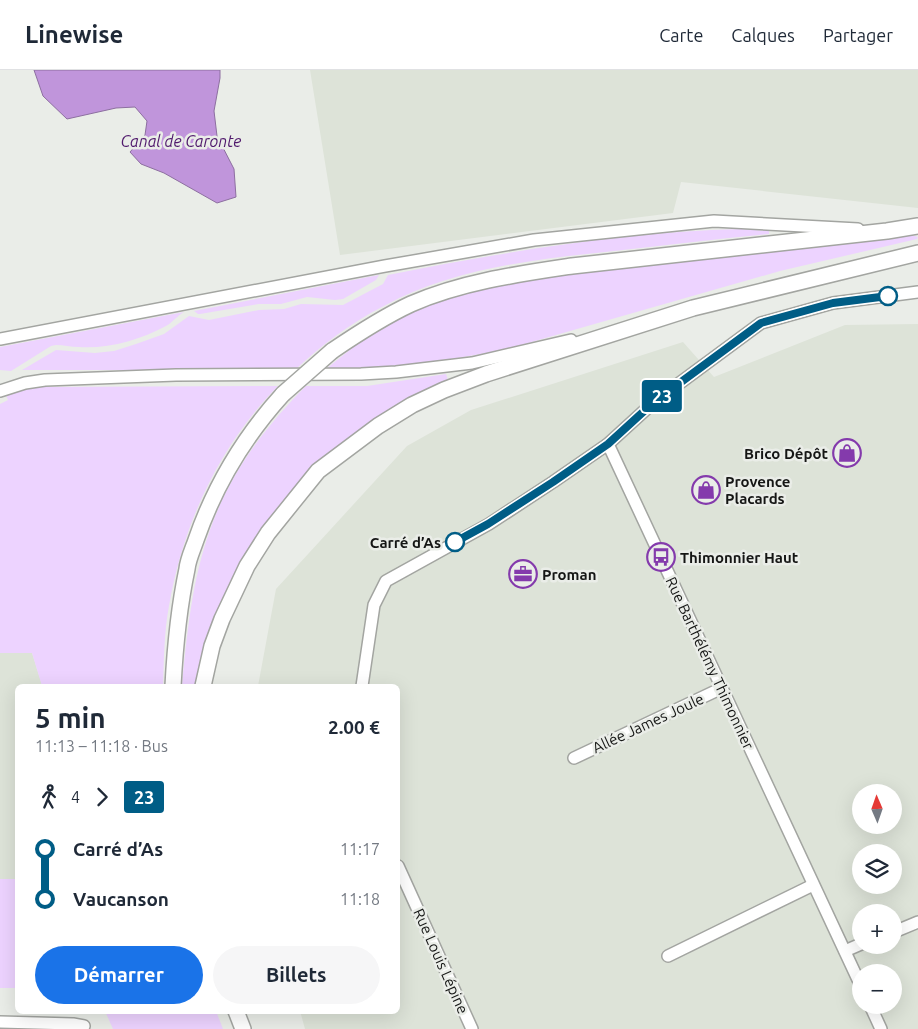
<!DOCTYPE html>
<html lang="fr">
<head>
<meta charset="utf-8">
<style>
	:root { --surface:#fff; --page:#f6f6f7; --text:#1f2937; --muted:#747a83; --line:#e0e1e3; --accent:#1a73e8 }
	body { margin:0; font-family:Ubuntu,sans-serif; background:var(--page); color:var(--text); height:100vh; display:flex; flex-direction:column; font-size:19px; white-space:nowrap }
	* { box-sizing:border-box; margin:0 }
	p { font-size:16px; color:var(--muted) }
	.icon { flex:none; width:28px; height:28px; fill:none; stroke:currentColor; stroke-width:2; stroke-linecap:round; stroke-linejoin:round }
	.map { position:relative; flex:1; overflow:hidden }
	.panel { position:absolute; left:15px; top:614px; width:385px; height:330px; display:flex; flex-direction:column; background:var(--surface); border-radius:8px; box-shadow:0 5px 20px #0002 }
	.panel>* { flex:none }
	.badge { padding:0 10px; border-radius:4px; font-size:18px; line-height:32px }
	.needle { width:32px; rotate:358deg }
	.buttons { position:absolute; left:852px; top:714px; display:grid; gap:10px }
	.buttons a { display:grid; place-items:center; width:50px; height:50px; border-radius:50%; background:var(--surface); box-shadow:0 5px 20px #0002; font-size:25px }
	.map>.badge { position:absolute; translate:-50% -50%; box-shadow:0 0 0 2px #fff }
	.legs { display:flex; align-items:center; gap:8px; height:55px; padding:0 20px; font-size:16px }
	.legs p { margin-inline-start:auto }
	.head { display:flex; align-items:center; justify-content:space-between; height:85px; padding:0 20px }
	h1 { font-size:28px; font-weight:700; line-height:38px }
	.cta { display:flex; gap:10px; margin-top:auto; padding:10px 20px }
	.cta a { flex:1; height:58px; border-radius:30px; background:var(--accent); color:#fff; font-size:20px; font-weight:700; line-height:58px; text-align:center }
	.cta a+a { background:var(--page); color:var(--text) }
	ul { padding:0 20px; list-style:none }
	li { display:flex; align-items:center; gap:18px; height:50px; font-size:19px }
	li i { display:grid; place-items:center; width:8px; height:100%; margin:0 6px; background:currentColor }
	li i::after { content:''; width:12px; height:12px; margin:-6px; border:4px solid; border-radius:50%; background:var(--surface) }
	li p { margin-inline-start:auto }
	li:first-child i { background:linear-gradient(#0000 50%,currentColor 0) }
	li:last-child i { background:linear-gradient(currentColor 50%,#0000 0) }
	header { display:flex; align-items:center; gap:30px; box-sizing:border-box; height:70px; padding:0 25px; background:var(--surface); border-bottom:1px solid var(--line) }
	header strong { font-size:24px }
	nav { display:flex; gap:28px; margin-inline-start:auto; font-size:18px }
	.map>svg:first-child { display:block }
</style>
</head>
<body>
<header>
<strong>Linewise</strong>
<nav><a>Carte</a><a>Calques</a><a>Partager</a></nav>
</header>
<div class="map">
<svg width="918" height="959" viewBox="0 0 918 959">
	<rect width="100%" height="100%" fill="#eaede8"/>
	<g fill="#dde3d8" fill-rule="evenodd">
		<polygon points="310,0 918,0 918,138 681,112 673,143 340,185"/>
		<path d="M918 254V959H305L300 941H398V616H258L276 519 407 376 471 340 683 272 714 307 845 255ZM861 722H894V755H861ZM861 782H894V815H861ZM861 842H894V875H861ZM861 902H894V935H861Z"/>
		<polygon points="0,583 32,583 42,615 42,616 18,616 17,809 0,809"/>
	</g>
	<g fill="#edd3ff">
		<path d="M741 159 769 161V164C717 169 666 175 614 181 537 189 454 198 384 236 350 253 322 275 295 300H22L56 280 95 283 114 281 136 274 164 264 189 246 209 250 259 240 284 239 301 234 343 235 383 214 388 205C504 182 622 162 741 159Z"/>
		<path d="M911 165 918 167 917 169 780 201 507 279C447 291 387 299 326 299L372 262 420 239 465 223 520 211 582 202Z"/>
		<polygon points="379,205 376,210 343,229 335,230 307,227 281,234 259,234 200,244 198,244 194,241"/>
		<path d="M184 242C177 246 173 252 166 256 140 270 108 279 79 277 71 277 63 275 56 275L51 276 11 301 0 300V277Z"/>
		<path d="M446 304 448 310 405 331 341 374 300 413 268 451 239 497 197 616H182C187 564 192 510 210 460 229 404 265 357 306 316H367Z"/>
		<path d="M278 316C219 376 183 454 169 536 164 562 164 590 163 616H42L32 583H0V334L8 330 6 325 22 320 42 317Z"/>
		<rect x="0" y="809" width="17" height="109"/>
		<polygon points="105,941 216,941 223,959 113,959"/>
	</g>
	<polygon fill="#c095db" stroke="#8d6fa0" points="34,0 220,0 220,8 214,41 217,66 234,99 236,127 217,133 164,103 141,94 130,82 145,65 147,51 135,37 116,38 67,49 43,26"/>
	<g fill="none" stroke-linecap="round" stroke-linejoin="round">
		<defs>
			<g id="minor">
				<polyline points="0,269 385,196 534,170 714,151 858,159"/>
				<polyline points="0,321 25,313 45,310 176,305 361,304 396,302 472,293 571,270"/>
				<polyline points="608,374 861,916"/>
				<polyline points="362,616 374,535 386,511 489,454 553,412 608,374 654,332 761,253 833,233 918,222"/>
				<polyline points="574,688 722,618"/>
				<polyline points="398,796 472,959"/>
				<polyline points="894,862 918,852"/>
				<polyline points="845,881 861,874"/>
				<polyline points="668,886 813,815"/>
				<polyline points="870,935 881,959"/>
				<polyline points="0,952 73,954 84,956"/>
			</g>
			<g id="major">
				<path d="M332 281C357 264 383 247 411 234 461 212 518 204 572 196L887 161 918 156"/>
				<path d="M173 616C175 577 179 537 187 499 188 489 193 479 196 470 215 415 244 367 283 324"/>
				<polyline points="203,616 212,576 222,549 247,496 268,463 318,401 378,356 412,335 444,320 486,304 693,238 918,183"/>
				<polyline points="236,941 243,959"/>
			</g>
		</defs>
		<use href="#minor" stroke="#a3a5a1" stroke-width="14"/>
		<use href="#major" stroke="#a3a5a1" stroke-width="18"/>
		<use href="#minor" stroke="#fff" stroke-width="11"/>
		<use href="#major" stroke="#fff" stroke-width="15"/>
		<defs>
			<polyline id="major-bridge" points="283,324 332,281"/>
		</defs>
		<use href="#major-bridge" stroke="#a3a5a1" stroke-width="18" stroke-linecap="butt"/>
		<use href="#major-bridge" stroke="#fff" stroke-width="15"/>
	</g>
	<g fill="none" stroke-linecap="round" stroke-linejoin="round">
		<defs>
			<polyline id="line-1" points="455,472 488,454 553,412 608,374 654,332 761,253 833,233 888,226"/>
		</defs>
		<use href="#line-1" stroke="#fff" stroke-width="11"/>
		<use href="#line-1" stroke="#005d86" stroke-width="8"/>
	</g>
	<defs>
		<symbol id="shop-ring" viewBox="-11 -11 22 22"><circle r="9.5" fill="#eaede8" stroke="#843aac" stroke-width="1.5"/><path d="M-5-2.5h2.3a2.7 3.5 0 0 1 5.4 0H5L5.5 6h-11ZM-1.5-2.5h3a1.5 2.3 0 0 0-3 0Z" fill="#843aac"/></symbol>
		<symbol id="bus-ring" viewBox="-11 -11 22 22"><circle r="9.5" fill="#eaede8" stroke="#843aac" stroke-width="1.5"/><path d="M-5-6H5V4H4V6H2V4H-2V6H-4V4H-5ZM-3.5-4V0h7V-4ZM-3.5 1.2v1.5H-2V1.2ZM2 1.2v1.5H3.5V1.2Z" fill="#843aac"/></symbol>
		<symbol id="office-ring" viewBox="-11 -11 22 22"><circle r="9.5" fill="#eaede8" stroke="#843aac" stroke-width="1.5"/><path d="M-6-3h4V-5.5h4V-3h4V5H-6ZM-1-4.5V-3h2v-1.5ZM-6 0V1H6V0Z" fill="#843aac"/></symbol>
	</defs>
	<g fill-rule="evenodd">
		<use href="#shop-ring" x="831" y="367" width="32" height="32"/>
		<use href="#shop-ring" x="690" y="404" width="32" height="32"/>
		<use href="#bus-ring" x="645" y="471" width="32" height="32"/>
		<use href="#office-ring" x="507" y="488" width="32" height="32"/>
	</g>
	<g fill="#fff" stroke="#005d86" stroke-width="2.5">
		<circle cx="888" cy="226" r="9"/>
		<circle cx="455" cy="472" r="9"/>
	</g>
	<g text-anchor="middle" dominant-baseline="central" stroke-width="5" stroke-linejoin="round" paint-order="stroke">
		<g font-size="15" font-weight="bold" fill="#151615" stroke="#eaede8" text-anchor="start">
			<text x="828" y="383" text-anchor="end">Brico Dépôt</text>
			<text x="725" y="411">Provence<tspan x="725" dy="17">Placards</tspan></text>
			<text x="680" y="487">Thimonnier Haut</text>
			<text x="542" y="504">Proman</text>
		</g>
		<g font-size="15" font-weight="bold" fill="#151615" stroke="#eaede8" text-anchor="end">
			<text x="441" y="472">Carré d’As</text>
		</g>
		<g font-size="15" fill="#151615" stroke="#eaede8">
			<text transform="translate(710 593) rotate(65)">Rue Barthélémy Thimonnier</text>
			<text transform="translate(648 653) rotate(-25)">Allée James Joule</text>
			<text transform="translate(441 891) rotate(66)">Rue Louis Lépine</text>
		</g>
		<g font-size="16" font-style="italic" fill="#50196c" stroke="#eaede8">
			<text x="181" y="71">Canal de Caronte</text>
		</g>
	</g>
</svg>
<div class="buttons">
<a><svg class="needle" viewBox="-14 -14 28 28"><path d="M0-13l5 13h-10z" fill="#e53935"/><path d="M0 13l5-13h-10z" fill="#747a83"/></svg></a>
<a><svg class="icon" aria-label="layers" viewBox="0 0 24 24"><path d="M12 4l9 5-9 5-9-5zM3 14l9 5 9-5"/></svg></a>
<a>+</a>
<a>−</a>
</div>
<b class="badge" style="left:662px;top:326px;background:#005d86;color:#fff">23</b>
<section class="panel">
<div class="head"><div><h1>5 min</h1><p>11:13 – 11:18 · Bus</p></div><b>2.00 €</b></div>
<div class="legs"><svg class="icon" aria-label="walk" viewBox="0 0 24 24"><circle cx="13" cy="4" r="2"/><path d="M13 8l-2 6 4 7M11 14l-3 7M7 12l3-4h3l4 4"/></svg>4<svg class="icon" aria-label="forward" viewBox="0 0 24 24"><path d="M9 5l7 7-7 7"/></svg><b class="badge" style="background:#005d86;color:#fff">23</b></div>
<ul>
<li><i style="color:#005d86"></i><b>Carré d’As</b><p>11:17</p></li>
<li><i style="color:#005d86"></i><b>Vaucanson</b><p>11:18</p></li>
</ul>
<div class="cta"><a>Démarrer</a><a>Billets</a></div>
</section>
</div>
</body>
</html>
